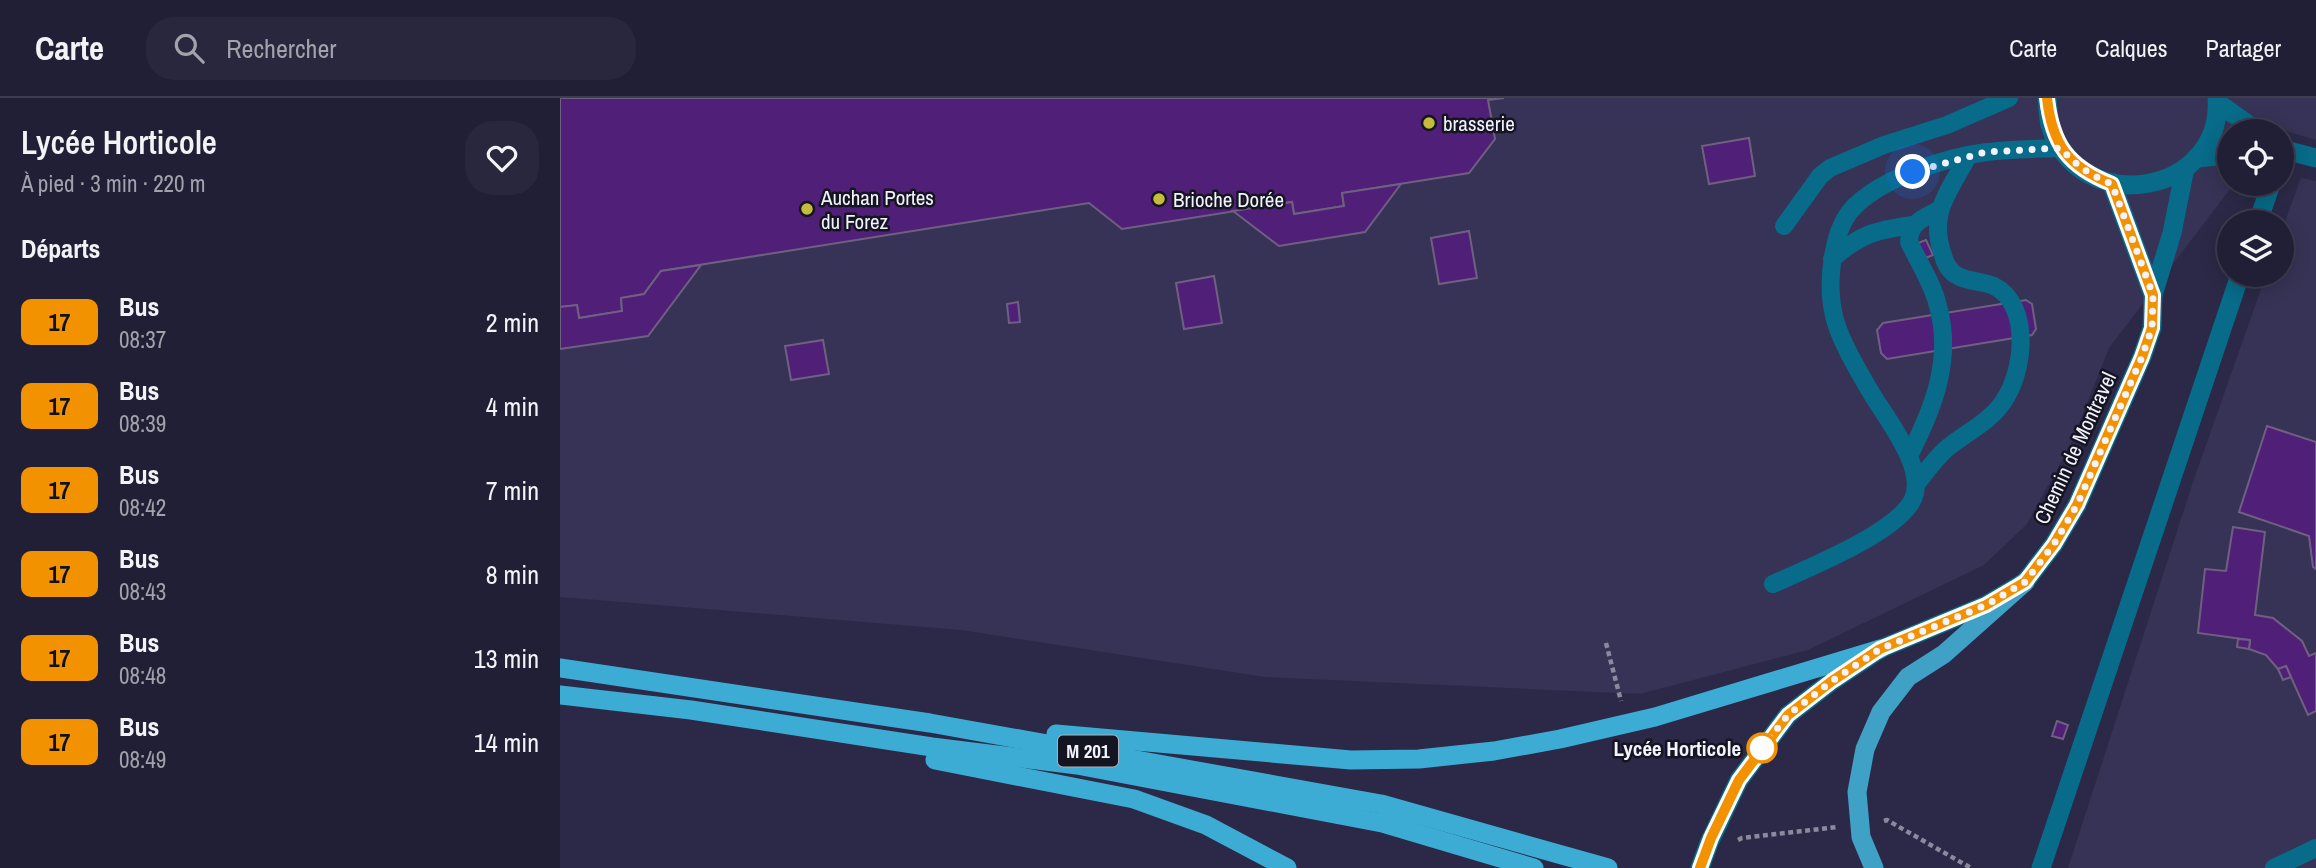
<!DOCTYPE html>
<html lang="fr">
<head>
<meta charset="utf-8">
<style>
	:root { --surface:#201f35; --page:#28273d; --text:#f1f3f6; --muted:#a2a2ad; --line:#3d3d50 }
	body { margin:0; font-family:"Archivo Narrow",sans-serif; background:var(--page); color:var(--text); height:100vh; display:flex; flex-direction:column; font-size:26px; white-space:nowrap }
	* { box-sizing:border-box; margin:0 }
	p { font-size:23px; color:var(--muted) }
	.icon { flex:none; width:38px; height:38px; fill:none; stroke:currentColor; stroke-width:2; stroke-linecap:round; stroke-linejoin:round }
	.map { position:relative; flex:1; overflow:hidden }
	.drawer { display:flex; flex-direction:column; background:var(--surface); width:560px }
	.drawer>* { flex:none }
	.badge { padding:0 14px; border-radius:10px; font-size:24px; line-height:46px }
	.fabs { position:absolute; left:1657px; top:21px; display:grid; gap:14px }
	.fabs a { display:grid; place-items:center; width:77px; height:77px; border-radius:50%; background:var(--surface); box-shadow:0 4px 18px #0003,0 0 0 2px var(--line); font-size:35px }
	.you { position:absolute; width:35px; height:35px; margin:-18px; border:5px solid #fff; border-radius:50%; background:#1a73e8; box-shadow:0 0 0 10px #1a73e833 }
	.map>.badge { position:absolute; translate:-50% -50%; box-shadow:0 0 0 4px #fff }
	h2 { padding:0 21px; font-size:26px; line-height:63px }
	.round { display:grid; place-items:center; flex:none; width:74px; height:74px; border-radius:28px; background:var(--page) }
	.head { display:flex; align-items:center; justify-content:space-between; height:119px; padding:0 21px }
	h1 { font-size:33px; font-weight:600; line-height:52px }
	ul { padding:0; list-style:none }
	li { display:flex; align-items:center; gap:21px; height:84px; padding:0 21px }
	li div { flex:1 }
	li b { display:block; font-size:26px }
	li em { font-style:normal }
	li .badge { min-width:77px; font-weight:700; text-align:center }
	header { display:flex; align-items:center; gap:42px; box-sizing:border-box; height:98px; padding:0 35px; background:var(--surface); border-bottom:2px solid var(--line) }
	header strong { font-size:33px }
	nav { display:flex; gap:38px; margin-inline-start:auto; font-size:24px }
	.search { width:490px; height:63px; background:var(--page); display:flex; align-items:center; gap:18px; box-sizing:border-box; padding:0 24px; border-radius:28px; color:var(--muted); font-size:26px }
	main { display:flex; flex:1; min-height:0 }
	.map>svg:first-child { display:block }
</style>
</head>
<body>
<header>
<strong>Carte</strong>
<div class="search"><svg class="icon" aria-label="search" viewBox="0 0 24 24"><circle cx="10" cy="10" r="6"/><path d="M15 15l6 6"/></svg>Rechercher</div>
<nav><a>Carte</a><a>Calques</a><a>Partager</a></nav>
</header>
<main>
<section class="drawer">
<div class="head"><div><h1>Lycée Horticole</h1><p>À pied · 3 min · 220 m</p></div><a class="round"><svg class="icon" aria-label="heart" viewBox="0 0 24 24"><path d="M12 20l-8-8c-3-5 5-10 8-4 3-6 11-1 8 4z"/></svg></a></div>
<h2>Départs</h2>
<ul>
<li><span class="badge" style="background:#f39200;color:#111">17</span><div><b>Bus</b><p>08:37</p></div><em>2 min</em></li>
<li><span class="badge" style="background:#f39200;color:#111">17</span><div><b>Bus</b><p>08:39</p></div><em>4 min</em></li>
<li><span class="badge" style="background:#f39200;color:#111">17</span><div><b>Bus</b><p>08:42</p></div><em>7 min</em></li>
<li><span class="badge" style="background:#f39200;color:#111">17</span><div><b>Bus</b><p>08:43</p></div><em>8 min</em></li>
<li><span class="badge" style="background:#f39200;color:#111">17</span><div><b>Bus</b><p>08:48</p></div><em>13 min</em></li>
<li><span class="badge" style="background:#f39200;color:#111">17</span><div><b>Bus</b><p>08:49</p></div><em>14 min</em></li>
</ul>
</section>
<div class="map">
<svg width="1756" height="770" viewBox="0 0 1756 770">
	<rect width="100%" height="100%" fill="#2b2947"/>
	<g fill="#363356">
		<polygon points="0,0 1756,0 1756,42 1717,30 1714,33 1670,33 1670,86 1674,86 1549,250 1511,346 1467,426 1424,467 1248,552 1080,596 705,579 401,532 0,499"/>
		<polygon points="1741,80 1756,83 1756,770 1508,770 1633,384 1706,177 1722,177 1722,132"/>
	</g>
	<g fill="#501f78" stroke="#6f6080" stroke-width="2">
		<polygon points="0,0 944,0 928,2 935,41 909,75 782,95 784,108 734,116 732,104 562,131 529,105 101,173 84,196 61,200 62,213 19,220 17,207 0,209"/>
		<polygon points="1189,40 1195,78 1149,86 1142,48"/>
		<polygon points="841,86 805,134 719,148 673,113 732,104 734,116 784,108 782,95"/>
		<polygon points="909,133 917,180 879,186 871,140"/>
		<polygon points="1366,142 1373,157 1366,160 1358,145"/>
		<polygon points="141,167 88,238 0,251 0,209 17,207 19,220 62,213 61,200 84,196 101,173"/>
		<polygon points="654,178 662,225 624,231 616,185"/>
		<polygon points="1466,202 1472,206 1476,231 1472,237 1327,261 1321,255 1317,232 1323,225"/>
		<polygon points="458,204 460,224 449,225 447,206"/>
		<polygon points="263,242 269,276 231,282 225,248"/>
		<polygon points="1707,328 1756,344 1756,471 1753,469 1749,438 1679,414"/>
		<polygon points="1673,429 1705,434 1695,517 1713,520 1742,543 1749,558 1756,555 1756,613 1748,617 1726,568 1718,571 1706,557 1689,551 1690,542 1638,535 1645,471 1666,473"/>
		<polygon points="1678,541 1690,542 1689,551 1677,549"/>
		<polygon points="1726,568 1731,579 1723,582 1718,571"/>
		<polygon points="1497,623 1508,627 1503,641 1492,638"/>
	</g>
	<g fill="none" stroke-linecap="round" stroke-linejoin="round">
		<g stroke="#8a899e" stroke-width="4.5" stroke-dasharray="5 3.5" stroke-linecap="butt">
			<polyline points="1046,545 1061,603"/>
			<polyline points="1324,723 1327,722 1411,770"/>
			<polyline points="1178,742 1182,740 1277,729"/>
		</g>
		<g stroke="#076b89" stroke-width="18">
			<polyline points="1224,128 1260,78 1270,70 1324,47 1387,27 1449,0"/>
			<path d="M1272 161C1300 136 1316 132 1353 127"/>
			<path d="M1349 358C1373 311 1393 262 1378 208 1373 186 1359 165 1349 144 1349 125 1363 120 1379 112"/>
			<path d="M1357 385C1366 374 1375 361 1385 352 1403 336 1429 325 1443 304 1464 275 1472 207 1434 188 1423 183 1409 184 1398 178 1390 174 1385 165 1383 157 1368 115 1389 94 1408 58"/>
			<path d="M1213 486C1248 470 1334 436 1352 403 1369 372 1325 319 1310 293 1298 272 1282 246 1275 222 1268 196 1270 169 1276 144 1279 131 1286 116 1296 107 1325 79 1387 59 1427 54 1451 51 1476 51 1501 50"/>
			<polyline points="1714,770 1756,750"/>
		</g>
		<g stroke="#076b89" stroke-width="19">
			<polyline points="1658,5 1697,33"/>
			<polyline points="1722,51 1756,60"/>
			<polyline points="1636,60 1670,57"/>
			<polyline points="1698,124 1711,86"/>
			<polyline points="1481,770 1680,177"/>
		</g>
		<g stroke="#076b89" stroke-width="19">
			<path d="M1487 0C1488 8 1488 18 1490 27 1519 122 1664 97 1657 0"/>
			<polyline points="1552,86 1593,197"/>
			<polyline points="1140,770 1149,745 1179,682 1228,617 1272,583 1320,551 1426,507 1465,484 1494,446 1517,407 1582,259 1592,230 1593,197 1612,135 1625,70"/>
		</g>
		<polyline stroke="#3ea1c5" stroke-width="19" points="1314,770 1301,739 1297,694 1305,651 1321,614 1348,579 1384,556 1465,484"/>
		<g stroke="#3cacd4" stroke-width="19">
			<polyline points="0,570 370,625 821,706 1048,770"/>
			<polyline points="0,597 131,612 372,649 517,667 822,725 974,770"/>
			<polyline points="496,636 791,662 859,661 934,653 1000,641 1095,619 1320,551"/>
			<polyline points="375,662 574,701 646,727 727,770"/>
		</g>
	</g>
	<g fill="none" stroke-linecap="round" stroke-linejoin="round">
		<defs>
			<path id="line" d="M1140 770 1151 740 1179 682 1228 617 1272 583 1320 551 1426 507 1465 484 1494 446 1517 407 1582 259 1592 230 1593 197 1552 86C1508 69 1492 46 1487 0"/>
		</defs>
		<use href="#line" stroke="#fff" stroke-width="16"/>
		<use href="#line" stroke="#f39200" stroke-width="10"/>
		<path stroke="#f2f3fe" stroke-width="7" stroke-dasharray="0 12.6" d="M1202 650 1228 617 1272 583 1320 551 1426 507 1465 484 1494 446 1517 407 1582 259 1592 230 1593 197 1552 86C1530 77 1516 68 1501 50L1426 54 1353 74"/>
	</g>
	<g fill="#c4bc3d" stroke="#151421" stroke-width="2.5">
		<circle cx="869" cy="25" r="7"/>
		<circle cx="599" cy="101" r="7"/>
		<circle cx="247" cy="111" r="7"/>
	</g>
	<circle fill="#fff" stroke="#f39200" stroke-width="3.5" cx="1202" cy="650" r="14"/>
	<g text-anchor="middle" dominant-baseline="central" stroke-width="5" stroke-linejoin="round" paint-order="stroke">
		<rect fill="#151421" stroke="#b0b0bc" stroke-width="2" x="498" y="637.5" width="60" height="31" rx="5"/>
		<g font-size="19" font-weight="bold" fill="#f2f3fe">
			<text x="528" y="653">M 201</text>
		</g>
		<g font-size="21" fill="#f2f3fe" stroke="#151421" text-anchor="start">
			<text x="883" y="25">brasserie</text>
			<text x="261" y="99">Auchan Portes<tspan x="261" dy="24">du Forez</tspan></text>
			<text x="613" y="101">Brioche Dorée</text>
		</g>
		<g font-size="21" fill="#f2f3fe" stroke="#151421">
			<text transform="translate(1515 350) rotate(-65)">Chemin de Montravel</text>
		</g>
		<g font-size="21" font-weight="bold" fill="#f2f3fe" stroke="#151421" text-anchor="end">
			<text x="1181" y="650">Lycée Horticole</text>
		</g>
	</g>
</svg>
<div class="fabs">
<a><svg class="icon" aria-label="locate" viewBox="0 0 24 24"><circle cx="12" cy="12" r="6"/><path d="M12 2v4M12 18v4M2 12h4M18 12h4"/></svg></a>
<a><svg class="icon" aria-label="layers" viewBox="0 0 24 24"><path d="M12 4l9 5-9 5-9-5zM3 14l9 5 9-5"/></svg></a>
</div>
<div class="you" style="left:1353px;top:74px"></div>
</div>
</main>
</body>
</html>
